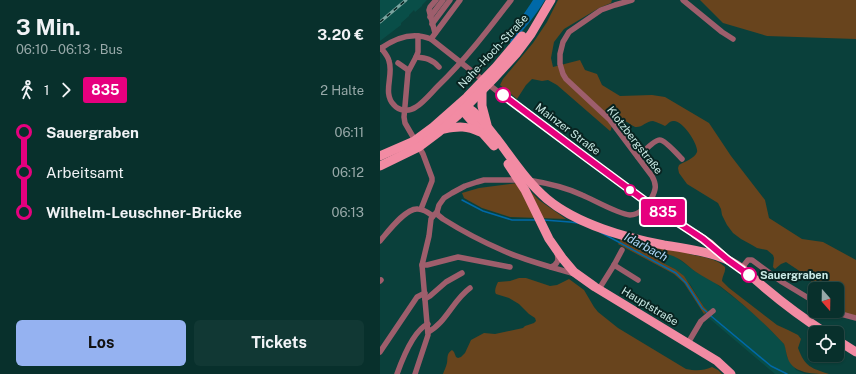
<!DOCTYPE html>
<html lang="de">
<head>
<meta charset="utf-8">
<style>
	:root { --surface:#08302c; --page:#113834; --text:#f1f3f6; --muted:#98a9a9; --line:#294b48; --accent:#95b2f1 }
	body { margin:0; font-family:"Public Sans",sans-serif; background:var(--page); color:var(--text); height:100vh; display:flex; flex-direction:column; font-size:15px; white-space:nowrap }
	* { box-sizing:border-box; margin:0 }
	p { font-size:13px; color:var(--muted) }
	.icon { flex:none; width:22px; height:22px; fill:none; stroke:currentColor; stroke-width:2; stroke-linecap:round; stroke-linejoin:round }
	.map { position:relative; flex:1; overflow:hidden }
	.details { display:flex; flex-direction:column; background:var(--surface); width:380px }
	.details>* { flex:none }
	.badge { padding:0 8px; border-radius:3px; font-size:14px; line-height:26px }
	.needle { width:26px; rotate:160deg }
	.fabs { position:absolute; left:428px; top:282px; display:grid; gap:8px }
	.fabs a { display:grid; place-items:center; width:36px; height:36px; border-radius:6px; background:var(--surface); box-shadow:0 1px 3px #0004,0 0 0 1px var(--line); font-size:20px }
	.map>.badge { position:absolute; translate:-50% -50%; box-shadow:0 0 0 2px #fff }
	.legs { display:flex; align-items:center; gap:6px; height:44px; padding:0 16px; font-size:13px }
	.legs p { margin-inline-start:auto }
	.summary { display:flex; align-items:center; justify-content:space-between; height:68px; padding:0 16px }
	h1 { font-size:22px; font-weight:700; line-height:30px }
	.primary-button { display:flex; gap:8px; margin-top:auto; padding:8px 16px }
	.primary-button a { flex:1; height:46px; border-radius:6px; background:var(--accent); color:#111; font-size:16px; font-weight:700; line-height:46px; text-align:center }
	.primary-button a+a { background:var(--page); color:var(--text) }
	ul { padding:0 16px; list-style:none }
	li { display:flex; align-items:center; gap:14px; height:40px; font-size:15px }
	li i { display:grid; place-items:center; width:6px; height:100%; margin:0 5px; background:currentColor }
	li i::after { content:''; width:10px; height:10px; margin:-5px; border:3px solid; border-radius:50%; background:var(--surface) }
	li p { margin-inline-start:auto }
	li:first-child i { background:linear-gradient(#0000 50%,currentColor 0) }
	li:last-child i { background:linear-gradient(currentColor 50%,#0000 0) }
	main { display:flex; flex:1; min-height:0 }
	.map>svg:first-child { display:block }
</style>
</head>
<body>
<main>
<section class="details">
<div class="summary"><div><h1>3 Min.</h1><p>06:10 – 06:13 · Bus</p></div><b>3.20 €</b></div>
<div class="legs"><svg class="icon" aria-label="walk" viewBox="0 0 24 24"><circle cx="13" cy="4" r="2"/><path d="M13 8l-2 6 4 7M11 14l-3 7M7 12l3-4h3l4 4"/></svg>1<svg class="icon" aria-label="forward" viewBox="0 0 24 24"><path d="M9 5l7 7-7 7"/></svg><b class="badge" style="background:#e6007e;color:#fff">835</b><p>2 Halte</p></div>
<ul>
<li><i style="color:#e6007e"></i><b>Sauergraben</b><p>06:11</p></li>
<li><i style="color:#e6007e"></i><span>Arbeitsamt</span><p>06:12</p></li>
<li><i style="color:#e6007e"></i><b>Wilhelm-Leuschner-Brücke</b><p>06:13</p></li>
</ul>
<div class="primary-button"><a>Los</a><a>Tickets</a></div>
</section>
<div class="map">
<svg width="476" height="374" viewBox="0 0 476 374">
	<rect width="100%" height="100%" fill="#0a403b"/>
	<g fill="#094e48">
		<polygon points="0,0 47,0 42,5 42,6 35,12 34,10 29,15 29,16 21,23 21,25 0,41"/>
		<polygon points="286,253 296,257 316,272 334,282 361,303 380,319 404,344 406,349 407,357 416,370 425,374 395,374 324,314 328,311 324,307 310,284 295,269 281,262 280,260 281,254"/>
	</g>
	<g fill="#68441d">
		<path d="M178 0H232L231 3 219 8 184 29 174 42 171 58 173 67 200 60 205 70 217 74 222 85 240 96 272 95 285 97 329 123 351 156 385 200 389 218 422 239 443 242 476 260V320L457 310V289H435V291L433 284 427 276 406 262 401 264 395 269 393 267 394 258 393 255 387 250 377 248 372 245 361 239 353 233 347 225 342 215 341 209 338 203 307 184 299 173 298 168 299 165C304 162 315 158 317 152 319 145 302 119 293 121 290 121 288 124 285 126 281 124 277 122 273 121 266 121 262 128 255 127 253 126 250 124 247 122 239 119 232 121 231 130L230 131 177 85 168 80 162 81 152 79 146 85 137 99 120 85 123 79 153 43 167 22Z"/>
		<polygon points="320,0 476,0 476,39 387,36 343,23"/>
		<polygon points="137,183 147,188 159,200 186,219 130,217 102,208 84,198 82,193 99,188"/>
		<path d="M242 238 308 252 309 254C321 257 336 258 345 267 346 272 342 276 342 281L349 288 397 325 408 330 418 335 421 339 418 348C425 367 431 368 449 374 434 374 414 374 408 359 406 354 406 349 404 344 383 322 364 304 340 286 332 281 323 277 316 272 305 264 296 253 281 254L280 260 281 262 295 269 304 276 324 307 328 311 324 314 304 283 294 274 238 244Z"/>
		<path d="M139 278H146L170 286 177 285 189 279 204 290 214 307 218 312 238 328 306 369C316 371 323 371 332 367L338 370 342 374H63C64 371 66 367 67 363 68 358 66 354 72 350L74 352 76 357 78 358 81 357 85 353 91 340 104 333 115 334 143 328 145 326 154 323 156 321 155 318 149 314 139 304 129 298 116 294C114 291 116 286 118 282L130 281Z"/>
	</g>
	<path fill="#0069a8" d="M153 0H165C155 16 144 30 131 43L126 40 123 41 122 39C135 28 144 14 153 0Z"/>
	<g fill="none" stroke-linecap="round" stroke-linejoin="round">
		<g stroke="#0069a8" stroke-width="1.5">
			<polyline points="82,200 103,211 132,220 156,220"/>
			<polyline points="164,220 190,222 198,223"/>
			<polyline points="220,232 296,273 306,283 322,308 328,313"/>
			<polyline points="331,316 391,366 407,374"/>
		</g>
		<g stroke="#9e5e6c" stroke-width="5.5">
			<polyline points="303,0 342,32 353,39"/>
			<polyline points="50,17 63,0"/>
			<polyline points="52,24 70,0"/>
			<polyline points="55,33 49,10 50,7 56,0"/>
			<polyline points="38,36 38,52 36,57 28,72 24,117 25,123 43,154 52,178 52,181 41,209"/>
			<polyline points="51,39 80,0"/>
			<path d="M1 48C4 52 8 56 9 61 14 75 2 93 14 105 19 111 29 112 36 107 44 102 51 93 58 86 85 60 108 30 131 0"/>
			<path d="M0 49C15 38 32 31 51 39L117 91 207 158 268 203 315 234"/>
			<path d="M36 57C46 58 52 59 59 67"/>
			<polyline points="18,63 28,70"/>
			<path d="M258 157C262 153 275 139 280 140 285 140 298 155 302 159"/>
			<path d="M148 180C167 183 185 187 202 195 214 200 238 214 250 215 260 215 266 206 271 199 276 190 277 185 272 176L230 120 186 79 183 74 180 64V54L183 42 189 32 221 10 235 5 252 0"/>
			<path d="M57 212 58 215 63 219C82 231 103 242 124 251 147 261 171 267 195 274"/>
			<path d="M0 241C7 233 26 207 38 209 43 209 49 213 53 216"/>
			<polyline points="42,265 47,265 78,257 130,267"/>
			<polyline points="234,265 258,280"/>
			<path d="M171 267C178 264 179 260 177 253"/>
			<polyline points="361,269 368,260 372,260 402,282 435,302"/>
			<polyline points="0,281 1,280"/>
			<polyline points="219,289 234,265 242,250"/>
			<polyline points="45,299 50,296 66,282 82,273"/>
			<polyline points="453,311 461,314 476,318"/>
			<path d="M48 332C66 323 73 300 90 288"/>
			<polyline points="308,343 321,321 333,311"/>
			<polyline points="0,352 35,300 37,297 45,293"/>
			<path d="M17 374C22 360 34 330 48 324"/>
			<polyline points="35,374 48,335 42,265 49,236 51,219 53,216 57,212 59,205 64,198 72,193 85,186 97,182 104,180 140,180"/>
		</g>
		<g stroke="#f28ba3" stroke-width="9">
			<polyline points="102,91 102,106 107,125"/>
			<path d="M80 104C96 109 107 127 117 139 133 160 147 182 167 199 197 224 246 238 284 245 303 248 326 251 343 258 359 264 372 277 385 288 404 304 424 319 446 333"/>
			<polyline points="80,104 83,111 114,146"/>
			<path d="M64 129C79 126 87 126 100 132"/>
			<polyline points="0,156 34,141 53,127 87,97 116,67 142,36"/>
			<polyline points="128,164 145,190 169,239 183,259 194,272 215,287 337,361 351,374"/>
			<polyline points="0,166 39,147 59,132 77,116 115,77 136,54 151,34 171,0"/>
			<polyline points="315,234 330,244 344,257"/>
			<polyline points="457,340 476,352"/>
		</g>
		<defs>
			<polyline id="rail" points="0,22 26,0"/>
		</defs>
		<use href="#rail" stroke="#7aa49f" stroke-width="3"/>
		<use href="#rail" stroke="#082421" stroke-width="1.5" stroke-dasharray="4.5" stroke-linecap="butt"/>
	</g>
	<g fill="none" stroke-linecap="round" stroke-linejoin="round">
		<defs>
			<polyline id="line-1" points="123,95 207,158 268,203 323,239 348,260 369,275"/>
		</defs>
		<use href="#line-1" stroke="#fff" stroke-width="9"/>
		<use href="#line-1" stroke="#e6007e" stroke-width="6"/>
	</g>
	<g fill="#fff" stroke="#e6007e" stroke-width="2">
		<circle cx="123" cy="95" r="7"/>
		<circle cx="250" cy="190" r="5"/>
		<circle cx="369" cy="275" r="7"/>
	</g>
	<g text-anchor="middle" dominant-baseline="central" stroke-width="4" stroke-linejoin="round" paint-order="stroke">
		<g font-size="11" fill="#caeae5" stroke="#082421">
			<text transform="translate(113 51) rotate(-47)">Nahe-Hoch-Straße</text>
			<text transform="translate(188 129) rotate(37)">Mainzer Straße</text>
			<text transform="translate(255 140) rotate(52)">Klotzbergstraße</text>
			<text transform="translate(270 306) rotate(31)">Hauptstraße</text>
		</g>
		<g font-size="11" font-weight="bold" fill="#caeae5" stroke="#082421" text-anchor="start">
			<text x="380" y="275">Sauergraben</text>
		</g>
		<g font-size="12" font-style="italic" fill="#b3dafc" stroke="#082421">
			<text transform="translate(266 247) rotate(28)">Idarbach</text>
		</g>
	</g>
</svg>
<div class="fabs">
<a><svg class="needle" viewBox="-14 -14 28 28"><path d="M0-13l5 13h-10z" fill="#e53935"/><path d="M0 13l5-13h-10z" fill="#98a9a9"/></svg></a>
<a><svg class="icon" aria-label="locate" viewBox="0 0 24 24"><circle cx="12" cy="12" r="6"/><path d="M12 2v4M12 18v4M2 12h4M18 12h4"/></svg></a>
</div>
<b class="badge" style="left:283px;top:212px;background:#e6007e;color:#fff">835</b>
</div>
</main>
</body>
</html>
